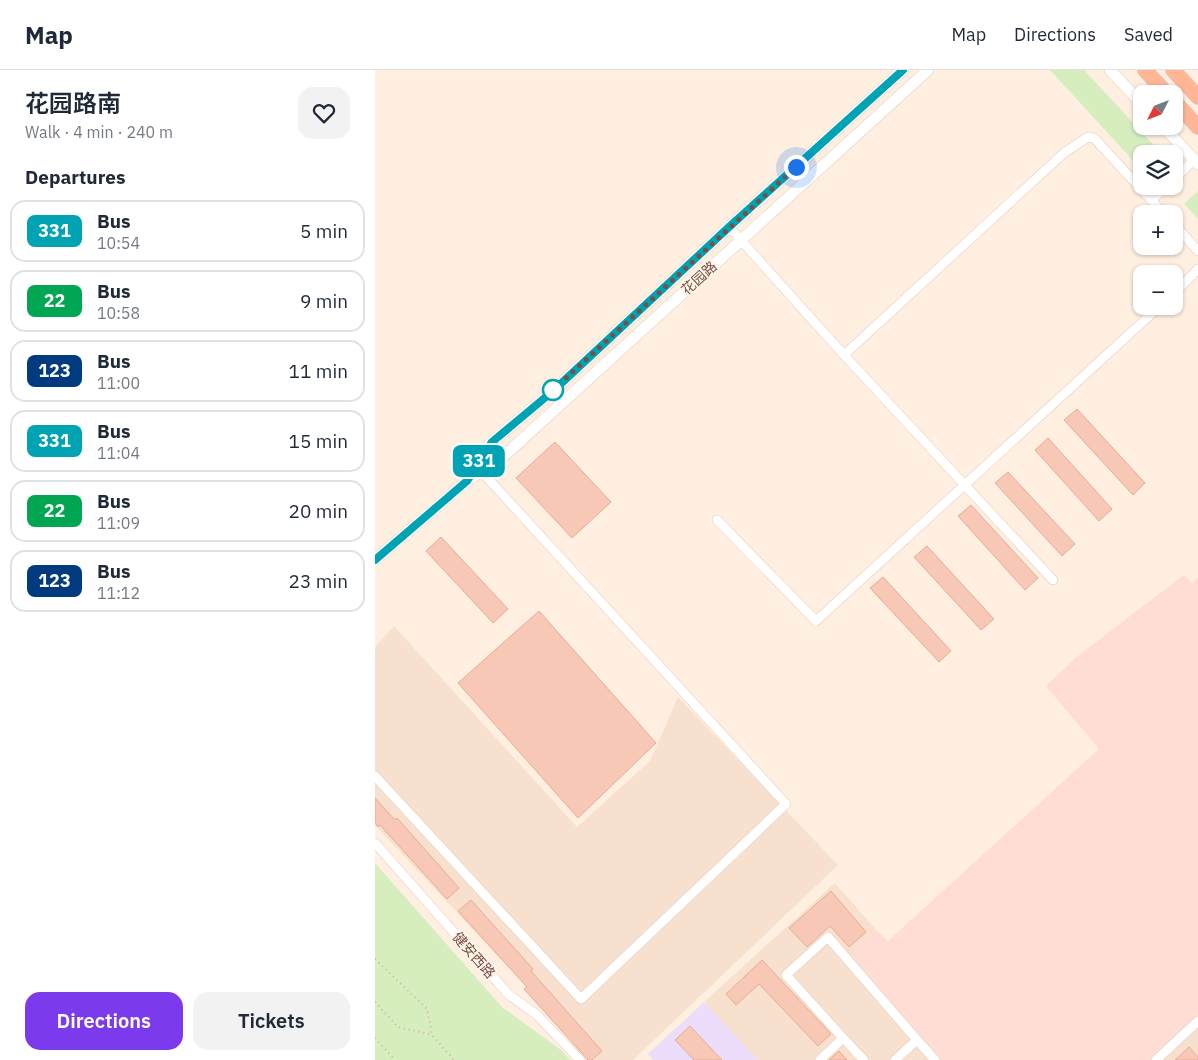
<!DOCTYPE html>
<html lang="en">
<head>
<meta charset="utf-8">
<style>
	:root { --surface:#fff; --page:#f2f2f3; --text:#1f2937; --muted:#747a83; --line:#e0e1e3; --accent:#7c3aed }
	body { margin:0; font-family:"IBM Plex Sans","Noto Sans SC",sans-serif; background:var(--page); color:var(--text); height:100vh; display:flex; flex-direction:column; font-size:19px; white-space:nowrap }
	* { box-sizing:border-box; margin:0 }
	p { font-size:16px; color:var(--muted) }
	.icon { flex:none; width:28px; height:28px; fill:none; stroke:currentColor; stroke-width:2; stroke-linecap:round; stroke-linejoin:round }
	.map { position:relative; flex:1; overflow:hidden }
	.sheet { display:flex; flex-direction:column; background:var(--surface); width:375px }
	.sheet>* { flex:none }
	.badge { padding:0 10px; border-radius:8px; font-size:18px; line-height:32px }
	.needle { width:32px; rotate:228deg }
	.fabs { position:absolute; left:758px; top:15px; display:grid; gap:10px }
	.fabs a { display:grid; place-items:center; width:50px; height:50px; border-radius:10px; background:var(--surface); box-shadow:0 1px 4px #0004; font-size:25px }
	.you { position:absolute; width:25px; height:25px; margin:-12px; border:4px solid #fff; border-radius:50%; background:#1a73e8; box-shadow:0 0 0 8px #1a73e833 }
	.map>.badge { position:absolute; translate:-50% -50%; box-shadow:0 0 0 2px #fff }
	h2 { padding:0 25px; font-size:19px; line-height:45px }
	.round { display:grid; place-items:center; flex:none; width:52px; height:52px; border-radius:15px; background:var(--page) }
	.head { display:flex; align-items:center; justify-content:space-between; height:85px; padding:0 25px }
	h1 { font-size:24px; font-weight:600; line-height:38px }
	.button { display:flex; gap:10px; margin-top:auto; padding:10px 25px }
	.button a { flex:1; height:58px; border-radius:15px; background:var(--accent); color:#fff; font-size:20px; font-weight:600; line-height:58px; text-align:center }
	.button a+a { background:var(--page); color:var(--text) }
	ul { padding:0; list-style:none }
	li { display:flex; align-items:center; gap:15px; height:62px; margin:0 10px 8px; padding:0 15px; border:2px solid var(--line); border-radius:15px }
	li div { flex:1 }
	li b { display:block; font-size:19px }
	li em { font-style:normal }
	li .badge { min-width:55px; font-weight:700; text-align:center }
	header { display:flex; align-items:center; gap:30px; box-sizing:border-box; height:70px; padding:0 25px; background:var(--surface); border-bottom:1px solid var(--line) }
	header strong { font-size:24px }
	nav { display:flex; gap:28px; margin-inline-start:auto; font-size:18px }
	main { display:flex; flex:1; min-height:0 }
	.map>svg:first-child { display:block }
</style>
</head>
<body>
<header>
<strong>Map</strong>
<nav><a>Map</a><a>Directions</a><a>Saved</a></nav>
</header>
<main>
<section class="sheet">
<div class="head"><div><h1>花园路南</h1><p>Walk · 4 min · 240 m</p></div><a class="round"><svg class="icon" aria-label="heart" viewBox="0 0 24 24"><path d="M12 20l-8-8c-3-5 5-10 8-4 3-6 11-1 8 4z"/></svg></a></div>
<h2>Departures</h2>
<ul>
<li><span class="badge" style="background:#00a3b4;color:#fff">331</span><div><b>Bus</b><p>10:54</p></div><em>5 min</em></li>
<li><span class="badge" style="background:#00a651;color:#fff">22</span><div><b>Bus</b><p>10:58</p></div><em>9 min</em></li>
<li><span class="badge" style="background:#003b80;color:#fff">123</span><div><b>Bus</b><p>11:00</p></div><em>11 min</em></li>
<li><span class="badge" style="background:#00a3b4;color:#fff">331</span><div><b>Bus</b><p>11:04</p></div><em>15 min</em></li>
<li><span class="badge" style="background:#00a651;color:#fff">22</span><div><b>Bus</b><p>11:09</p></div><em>20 min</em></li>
<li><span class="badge" style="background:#003b80;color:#fff">123</span><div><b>Bus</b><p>11:12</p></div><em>23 min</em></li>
</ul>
<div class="button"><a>Directions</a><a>Tickets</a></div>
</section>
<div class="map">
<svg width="823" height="990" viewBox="0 0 823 990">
	<rect width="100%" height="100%" fill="#feefe0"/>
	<g fill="#f7e0ce">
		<polygon points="19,556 202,757 275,691 303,627 463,795 258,990 220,990 0,755 0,577"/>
		<polygon points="460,813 501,860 473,887 568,990 383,990 329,932"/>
		<polygon points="823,942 823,990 771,990"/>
	</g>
	<polygon fill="#ffdcd4" points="809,505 817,513 823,507 823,942 771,990 568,990 473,886 501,860 513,871 724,679 671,616 704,585"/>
	<polygon fill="#ecddfa" points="329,932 383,990 278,990 273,984"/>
	<g fill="#d6edbe">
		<polygon points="675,0 709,0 787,84 766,84 766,95 764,97"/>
		<polygon points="823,121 823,149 809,134"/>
		<polygon points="0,793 127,937 186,980 195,990 0,990"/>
	</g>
	<g fill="#f6c8b5" stroke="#eaab94">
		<polygon points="702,339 770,413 758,425 689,350"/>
		<polygon points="673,368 737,439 724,451 660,380"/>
		<polygon points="180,372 236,432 197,468 141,408"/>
		<polygon points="633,402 700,474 687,486 620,413"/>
		<polygon points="596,435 663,508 650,520 583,446"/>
		<polygon points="66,467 133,539 118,553 51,481"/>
		<polygon points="552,476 619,549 606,560 539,487"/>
		<polygon points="508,507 576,581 564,592 495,518"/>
		<polygon points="164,541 281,673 203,748 83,613"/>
		<polygon points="0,728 20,750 22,748 84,818 72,829 5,755 3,757 0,753"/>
		<polygon points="456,821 491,862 474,877 455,856 432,877 414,858"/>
		<polygon points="96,830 158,899 156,901 227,981 217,990 213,990 149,919 152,917 83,841"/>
		<polygon points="387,890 456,964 443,976 384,914 361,935 351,924"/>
		<polygon points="315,956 347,990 319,990 300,970"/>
		<polygon points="814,977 823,987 823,990 800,990"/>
		<polygon points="464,981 472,990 454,990 457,987"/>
	</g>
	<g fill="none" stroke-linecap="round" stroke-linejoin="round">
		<defs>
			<g id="minor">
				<polyline points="799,109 819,90"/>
				<polyline points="777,130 791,116"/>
				<polyline points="799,154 823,181"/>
				<polyline points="354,157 469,285 678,510"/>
				<polyline points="799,224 823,199"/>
				<polyline points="469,285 690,82 713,67 719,68 789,144"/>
				<polyline points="342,450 441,551 785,236"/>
				<polyline points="0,706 206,929 411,734 106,401"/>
				<polyline points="0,773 134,925 162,945 205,990"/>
				<polyline points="468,968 411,905 453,867 542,970"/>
				<polyline points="445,990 468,968 489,990"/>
				<polyline points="520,990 542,970 560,990"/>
				<polyline points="781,990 823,951"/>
			</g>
			<g id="tertiary">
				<polyline points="735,0 766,33"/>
				<polyline points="788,56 823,94"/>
				<polyline points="94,407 117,372 178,321 354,157 528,0"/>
				<polyline points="0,490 92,411 130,385 553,0"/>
			</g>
			<g id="trunk">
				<polyline points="770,0 792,24"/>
				<polyline points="798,0 823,27"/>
				<polyline points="799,31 823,57"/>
			</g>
		</defs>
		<use href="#minor" stroke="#e5ccbe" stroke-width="10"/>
		<use href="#tertiary" stroke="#e5ccbe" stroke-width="12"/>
		<use href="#trunk" stroke="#dcd2cf" stroke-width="16"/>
		<g stroke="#dbab99" stroke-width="2" stroke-dasharray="1 4" stroke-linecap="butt">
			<polyline points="0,889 52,939 57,965 79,990"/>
			<polyline points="0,932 23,957 57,965"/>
			<polyline points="0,968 20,990"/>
		</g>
		<use href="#minor" stroke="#fff" stroke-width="9"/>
		<use href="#tertiary" stroke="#fff" stroke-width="11"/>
		<use href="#trunk" stroke="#feb694" stroke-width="15"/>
	</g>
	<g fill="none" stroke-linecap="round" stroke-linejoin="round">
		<defs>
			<polyline id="line" points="0,490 92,411 117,372 178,321 354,157 528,0"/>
		</defs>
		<use href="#line" stroke="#fff" stroke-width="11"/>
		<use href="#line" stroke="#00a3b4" stroke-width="8"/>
		<polyline stroke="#775145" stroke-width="5" stroke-dasharray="0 9" points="178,320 421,97"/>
	</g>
	<circle fill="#fff" stroke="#00a3b4" stroke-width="2.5" cx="178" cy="320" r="10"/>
	<g text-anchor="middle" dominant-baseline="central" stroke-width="4.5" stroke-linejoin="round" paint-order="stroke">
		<g font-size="14" fill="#775145" stroke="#fff4e9">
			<text transform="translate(324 208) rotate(-42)">花园路</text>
			<text transform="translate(99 885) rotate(49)">健安西路</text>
		</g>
	</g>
</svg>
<div class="fabs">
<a><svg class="needle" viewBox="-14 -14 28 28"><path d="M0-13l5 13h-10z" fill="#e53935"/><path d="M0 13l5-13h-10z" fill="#747a83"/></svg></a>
<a><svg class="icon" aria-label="layers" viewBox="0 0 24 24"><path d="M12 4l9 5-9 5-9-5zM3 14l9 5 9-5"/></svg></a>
<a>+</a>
<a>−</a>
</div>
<div class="you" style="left:421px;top:97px"></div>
<b class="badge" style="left:104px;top:391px;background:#00a3b4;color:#fff">331</b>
</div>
</main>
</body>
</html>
